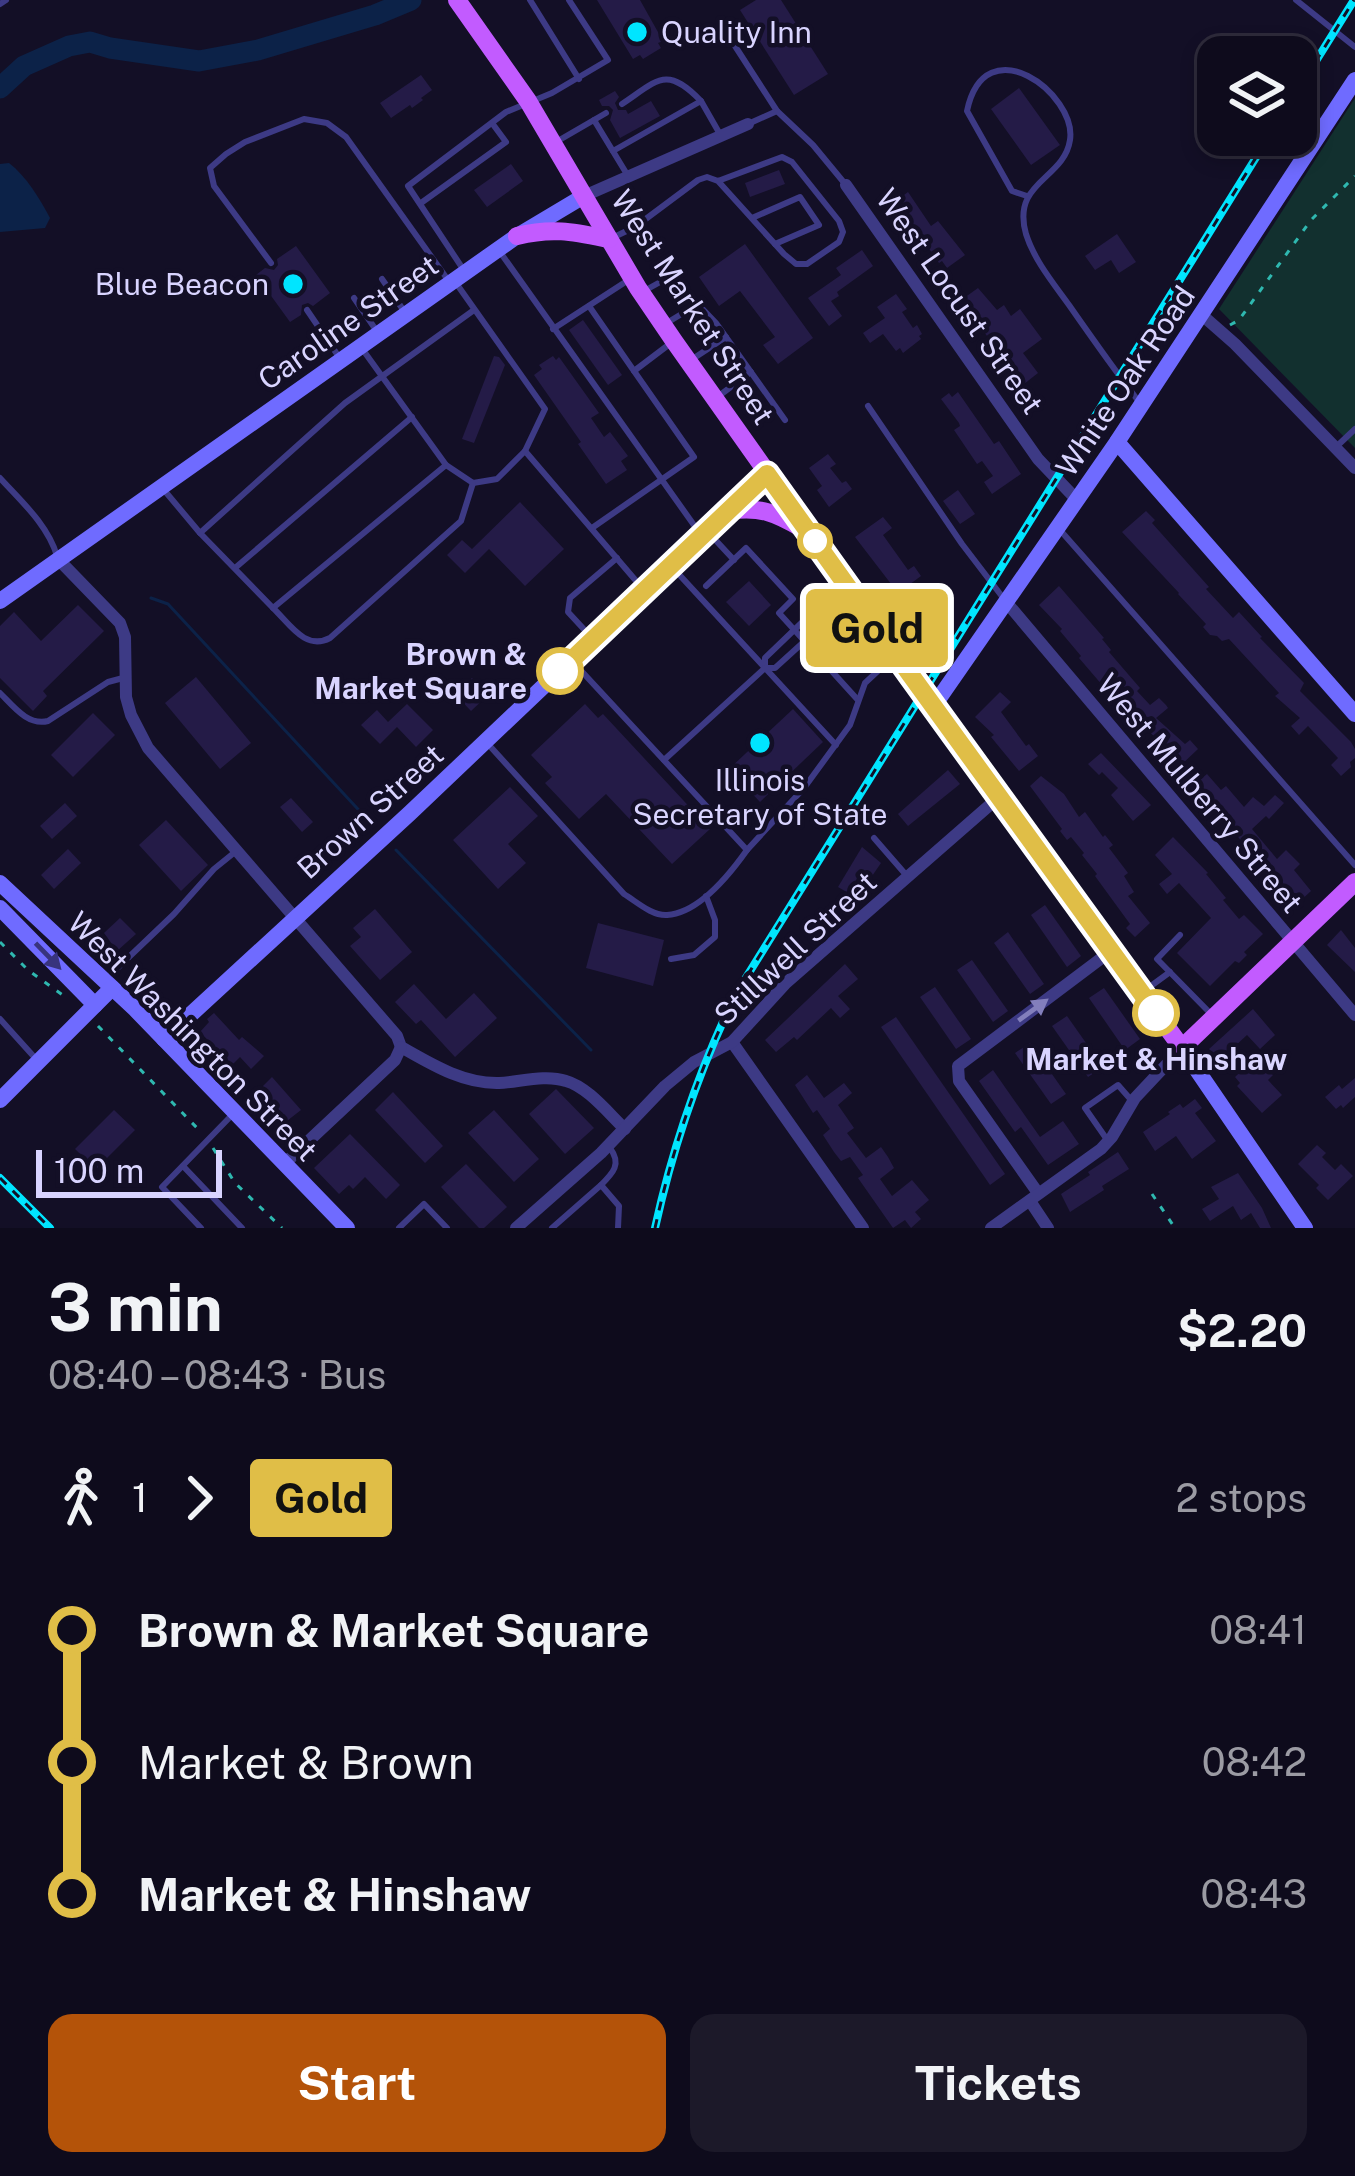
<!DOCTYPE html>
<html lang="en">
<head>
<meta charset="utf-8">
<style>
	:root { --surface:#0e0b1c; --page:#1c1929; --text:#f1f3f6; --muted:#9b9ba3; --line:#2e2b3b; --accent:#b45309 }
	body { margin:0; font-family:"Public Sans",sans-serif; background:var(--page); color:var(--text); height:100vh; display:flex; flex-direction:column; font-size:45px; white-space:nowrap }
	* { box-sizing:border-box; margin:0 }
	p { font-size:39px; color:var(--muted) }
	.icon { flex:none; width:66px; height:66px; fill:none; stroke:currentColor; stroke-width:2; stroke-linecap:round; stroke-linejoin:round }
	.map { position:relative; height:1228px; overflow:hidden }
	.sheet { display:flex; flex-direction:column; background:var(--surface); flex:1 }
	.sheet>* { flex:none }
	.badge { padding:0 24px; border-radius:9px; font-size:42px; line-height:78px }
	.fabs { position:absolute; left:1197px; top:36px; display:grid; gap:24px }
	.fabs a { display:grid; place-items:center; width:120px; height:120px; border-radius:24px; background:var(--surface); box-shadow:0 6px 18px #0003,0 0 0 3px var(--line); font-size:60px }
	.scale { position:absolute; left:36px; bottom:30px; width:186px; box-sizing:border-box; padding-left:12px; border:6px solid #d9d4ff; border-top:0; font-size:33px; line-height:42px; white-space:nowrap; color:#d9d4ff; -webkit-text-stroke:9px #130f26; paint-order:stroke }
	.map>.badge { position:absolute; translate:-50% -50%; box-shadow:0 0 0 6px #fff }
	.legs { display:flex; align-items:center; gap:18px; height:132px; padding:0 48px; font-size:39px }
	.legs p { margin-inline-start:auto }
	.summary { display:flex; align-items:center; justify-content:space-between; height:204px; padding:0 48px }
	h1 { font-size:66px; font-weight:700; line-height:90px }
	.cta { display:flex; gap:24px; margin-top:auto; padding:24px 48px }
	.cta a { flex:1; height:138px; border-radius:24px; background:var(--accent); color:#fff; font-size:48px; font-weight:700; line-height:138px; text-align:center }
	.cta a+a { background:var(--page); color:var(--text) }
	ul { padding:0 48px; list-style:none }
	li { display:flex; align-items:center; gap:42px; height:132px; font-size:45px }
	li i { display:grid; place-items:center; width:18px; height:100%; margin:0 15px; background:currentColor }
	li i::after { content:''; width:30px; height:30px; margin:-15px; border:9px solid; border-radius:50%; background:var(--surface) }
	li p { margin-inline-start:auto }
	li:first-child i { background:linear-gradient(#0000 50%,currentColor 0) }
	li:last-child i { background:linear-gradient(currentColor 50%,#0000 0) }
	.map>svg:first-child { display:block }
</style>
</head>
<body>
<div class="map">
<svg width="1355" height="1228" viewBox="0 0 1355 1228">
	<rect width="100%" height="100%" fill="#130f26"/>
	<polygon fill="#12302f" points="1355,98 1355,448 1219,309"/>
	<path fill="#0c2248" d="M9 163C26 176 40 199 50 218L45 228 0 232V164Z"/>
	<g fill="none" stroke-linecap="round" stroke-linejoin="round">
		<g stroke="#0c2248" stroke-width="3">
			<polyline points="151,598 168,604 368,820"/>
			<polyline points="396,850 591,1050"/>
		</g>
		<polyline stroke="#0c2248" stroke-width="21" points="0,88 24,66 69,46 90,42 110,48 199,61 258,50 375,15 411,0"/>
	</g>
	<g fill="#241b47">
		<polygon points="597,0 640,0 663,41 658,43 661,48 643,59 640,55 633,59"/>
		<polygon points="756,0 781,0 828,74 794,95 740,10"/>
		<polygon points="421,75 432,90 421,98 423,100 412,108 410,105 391,118 380,103"/>
		<polygon points="1019,88 1060,145 1031,165 991,109"/>
		<polygon points="615,91 619,97 615,103 618,110 626,110 628,114 651,101 660,116 620,138 610,120 613,110 609,106 602,106 599,100"/>
		<polygon points="511,164 523,181 487,207 474,190"/>
		<polygon points="779,170 785,184 750,197 745,183"/>
		<polygon points="908,192 931,226 938,221 965,255 947,268 942,261 939,263 896,201"/>
		<polygon points="1117,234 1136,262 1119,273 1111,260 1095,270 1085,256"/>
		<polygon points="745,244 813,338 778,364 763,345 775,337 740,291 719,306 699,277"/>
		<polygon points="296,246 330,293 313,306 308,303 302,305 301,315 290,322 256,275 265,268 274,270 278,265 277,259"/>
		<polygon points="862,250 873,266 837,292 839,296 831,301 842,316 829,326 808,298 841,275 836,268"/>
		<polygon points="978,288 997,310 1004,305 1011,316 1020,309 1042,339 1023,353 1038,373 1024,384 1011,365 1014,363 992,333 987,336 965,305 968,304 964,298"/>
		<polygon points="896,294 907,309 902,312 913,328 917,325 922,334 919,336 921,339 903,353 900,348 896,351 883,334 870,343 863,333 885,318 877,307"/>
		<polygon points="583,320 622,375 608,385 569,330"/>
		<polygon points="494,356 499,357 505,365 474,443 462,439"/>
		<polygon points="553,356 556,360 559,357 599,413 591,418 604,437 610,432 628,456 621,461 627,470 606,484 578,444 581,442 534,375 542,369 539,365"/>
		<polygon points="958,392 994,444 999,441 1021,474 992,494 984,482 993,476 982,461 977,464 954,430 960,426 959,423 941,399 949,393 952,397"/>
		<polygon points="828,454 836,464 830,468 842,483 846,481 852,489 829,507 817,490 822,486 809,468"/>
		<polygon points="958,490 975,514 960,524 943,501"/>
		<polygon points="520,502 564,549 525,586 489,549 465,573 447,555 462,540 472,549"/>
		<polygon points="1146,511 1155,520 1152,523 1209,587 1206,589 1233,618 1239,612 1262,637 1260,638 1304,683 1300,691 1351,742 1355,749 1355,758 1350,762 1351,767 1341,776 1331,765 1338,758 1308,726 1299,735 1291,726 1300,718 1275,696 1279,693 1229,639 1222,641 1217,636 1210,635 1203,627 1206,624 1178,594 1179,593 1122,532"/>
		<polygon points="883,517 892,528 883,535 908,570 914,566 921,576 898,593 855,537"/>
		<polygon points="749,581 771,605 749,626 726,602"/>
		<polygon points="1059,586 1104,638 1102,639 1111,650 1109,652 1140,688 1137,691 1150,705 1159,698 1166,705 1168,708 1156,718 1185,744 1190,740 1198,749 1180,766 1177,767 1170,760 1172,755 1145,727 1141,729 1133,721 1079,658 1081,656 1060,631 1062,629 1039,605"/>
		<polygon points="78,605 104,631 43,691 47,696 33,711 0,678 0,626 14,612 41,641"/>
		<polygon points="196,677 251,743 220,769 165,703"/>
		<polygon points="472,678 488,695 471,711 455,694"/>
		<polygon points="1000,692 1011,702 1001,712 1026,746 1029,744 1038,756 1019,771 991,737 994,735 975,717"/>
		<polygon points="407,704 433,730 416,747 397,727 380,744 361,725 377,710 388,722"/>
		<polygon points="585,704 598,718 603,714 710,829 672,864 606,794 579,819 545,783 552,777 531,755"/>
		<polygon points="793,709 823,742 760,802 729,769"/>
		<polygon points="93,713 115,735 73,777 51,755"/>
		<polygon points="1101,753 1151,805 1133,821 1111,795 1118,788 1102,772 1099,775 1088,764"/>
		<polygon points="948,770 960,784 908,826 898,814"/>
		<polygon points="1207,774 1221,790 1226,786 1244,807 1253,797 1264,806 1275,795 1284,803 1269,819 1266,816 1252,829 1277,859 1286,850 1300,864 1294,870 1311,891 1297,904 1263,871 1231,827 1207,803 1209,801 1197,789 1199,787 1196,783"/>
		<polygon points="1041,776 1064,794 1079,817 1085,812 1103,837 1105,835 1113,845 1109,848 1128,873 1124,876 1134,892 1128,896 1150,923 1135,937 1126,928 1130,924 1095,876 1097,874 1082,855 1084,853 1071,837 1067,840 1060,831 1062,829 1030,786"/>
		<polygon points="510,787 538,816 508,844 526,863 498,889 453,840"/>
		<polygon points="291,798 313,822 302,832 280,807"/>
		<polygon points="65,803 77,816 52,839 40,826"/>
		<polygon points="166,820 208,865 181,891 139,845"/>
		<polygon points="1173,837 1208,873 1206,874 1226,898 1223,900 1239,919 1244,915 1263,934 1244,952 1247,955 1239,963 1235,961 1210,986 1177,953 1211,918 1179,883 1167,894 1159,884 1172,874 1155,855"/>
		<polygon points="862,847 881,863 857,898 838,887"/>
		<polygon points="68,849 81,863 54,889 41,875"/>
		<polygon points="1045,905 1081,956 1067,967 1031,915"/>
		<polygon points="375,909 412,952 380,980 350,946 361,937 353,928"/>
		<polygon points="120,918 136,934 117,951 104,933"/>
		<polygon points="598,923 664,940 653,986 586,968"/>
		<polygon points="1341,930 1355,948 1355,972 1327,945"/>
		<polygon points="1008,932 1044,984 1030,994 994,943"/>
		<polygon points="972,960 1008,1011 993,1022 957,970"/>
		<polygon points="845,964 858,979 838,996 850,1009 840,1018 831,1008 797,1040 794,1037 776,1052 765,1040"/>
		<polygon points="414,984 446,1019 474,993 497,1018 455,1057 421,1020 416,1024 395,1002"/>
		<polygon points="935,987 971,1039 956,1049 920,997"/>
		<polygon points="1104,988 1140,1039 1125,1050 1089,998"/>
		<polygon points="1253,1009 1275,1035 1260,1049 1247,1035 1219,1061 1209,1049"/>
		<polygon points="214,1013 239,1040 242,1037 264,1056 251,1069 240,1057 232,1065 200,1032 209,1022 207,1019"/>
		<polygon points="1067,1016 1103,1067 1088,1077 1052,1026"/>
		<polygon points="896,1017 1005,1174 990,1185 881,1027"/>
		<polygon points="1030,1043 1066,1094 1051,1104 1015,1053"/>
		<polygon points="1256,1057 1273,1075 1268,1080 1282,1095 1262,1113 1237,1086 1240,1083 1235,1077"/>
		<polygon points="993,1070 1040,1137 1063,1121 1079,1144 1048,1165 1021,1127 1015,1132 979,1081"/>
		<polygon points="807,1075 824,1098 844,1083 852,1093 838,1105 854,1128 847,1133 866,1158 881,1147 888,1157 894,1168 880,1179 892,1196 912,1180 929,1200 915,1212 921,1219 911,1228 905,1220 893,1228 858,1178 863,1175 850,1157 841,1161 834,1152 823,1135 830,1129 817,1110 813,1113 795,1085"/>
		<polygon points="272,1077 301,1110 283,1124 257,1092"/>
		<polygon points="1355,1078 1355,1097 1343,1108 1341,1105 1336,1109 1325,1097 1339,1085 1342,1089"/>
		<polygon points="556,1089 594,1128 565,1154 529,1114"/>
		<polygon points="393,1092 443,1146 425,1163 375,1110"/>
		<polygon points="1195,1099 1202,1108 1195,1113 1216,1141 1192,1159 1176,1136 1155,1151 1143,1132 1170,1114 1168,1112 1180,1104 1183,1108"/>
		<polygon points="114,1110 135,1130 96,1169 75,1149"/>
		<polygon points="494,1110 539,1159 514,1182 468,1133"/>
		<polygon points="350,1134 400,1185 386,1199 365,1177 353,1189 349,1185 339,1194 314,1168"/>
		<polygon points="1317,1145 1326,1153 1322,1157 1335,1170 1341,1164 1353,1176 1328,1200 1316,1188 1319,1185 1298,1164"/>
		<polygon points="1118,1152 1129,1169 1102,1186 1104,1190 1070,1212 1061,1194 1090,1175 1088,1172"/>
		<polygon points="466,1164 507,1207 484,1228 479,1228 441,1187"/>
		<polygon points="1238,1173 1262,1208 1271,1228 1260,1228 1251,1213 1241,1220 1233,1206 1210,1221 1202,1209 1219,1199 1211,1187"/>
	</g>
	<g fill="none" stroke-linecap="round" stroke-linejoin="round">
		<g stroke="#2fb8b0" stroke-width="3" stroke-dasharray="6 9" stroke-linecap="butt">
			<polyline points="1230,325 1239,320 1311,220 1355,176"/>
			<polyline points="0,942 28,970 64,996"/>
			<polyline points="98,1026 200,1131"/>
			<polyline points="213,1148 235,1183 282,1228"/>
			<polyline points="1152,1194 1175,1228"/>
		</g>
		<g stroke="#3d3a85" stroke-width="6">
			<polyline points="530,0 579,79"/>
			<polyline points="1296,0 1355,47"/>
			<polyline points="0,4 6,0"/>
			<polyline points="724,29 777,111"/>
			<path d="M622 104C658 80 666 65 701 101"/>
			<polyline points="594,120 628,176"/>
			<polyline points="748,124 777,111 813,145 846,185"/>
			<polyline points="556,142 606,113"/>
			<polyline points="613,151 701,101 721,136"/>
			<path d="M1027 196 1012 191 967 111C985 25 1077 94 1070 140 1064 180 1011 181 1026 234 1034 260 1054 284 1069 305 1092 338 1115 371 1140 403"/>
			<polyline points="421,203 506,142 492,123"/>
			<polyline points="752,218 800,197 819,225 775,244"/>
			<polyline points="614,237 635,227 698,180 707,177 718,181 782,157 792,162 839,221 843,232 839,242 807,264 796,264 784,254 718,181"/>
			<polyline points="500,252 701,535"/>
			<polyline points="271,263 214,186 210,168 226,154 245,142 304,119 327,123 346,137 448,280"/>
			<polyline points="463,269 408,186 506,112 552,93 608,60 569,0"/>
			<polyline points="382,279 404,311"/>
			<polyline points="644,291 671,276 716,323 785,420"/>
			<polyline points="354,298 376,330"/>
			<polyline points="589,306 634,371"/>
			<polyline points="307,310 339,357"/>
			<polyline points="665,324 698,304"/>
			<polyline points="553,329 630,279"/>
			<polyline points="694,358 726,337"/>
			<polyline points="720,395 751,372"/>
			<polyline points="868,406 962,544 1004,599"/>
			<polyline points="1336,447 1355,429"/>
			<polyline points="525,451 643,589"/>
			<polyline points="446,465 473,483 497,479 525,451 545,409 456,283"/>
			<path d="M0 478C21 501 48 525 57 556"/>
			<polyline points="164,490 200,533 273,608 446,465 363,350"/>
			<polyline points="592,528 694,457 634,371 671,343"/>
			<polyline points="1060,530 1355,865"/>
			<polyline points="708,532 734,560"/>
			<polyline points="200,533 345,403 474,310"/>
			<polyline points="235,568 412,417"/>
			<polyline points="674,569 836,745"/>
			<polyline points="706,586 746,548 793,599 779,613 857,699"/>
			<path d="M273 608C290 624 305 651 330 638L461 521 473 483"/>
			<polyline points="592,638 568,612 570,598 617,558"/>
			<polyline points="574,663 747,850 804,788 850,725 865,683 895,655"/>
			<polyline points="765,668 765,658 818,607 834,605 848,594"/>
			<path d="M0 693C14 707 28 726 48 721L108 682 123 678"/>
			<path d="M488 744 624 894C637 902 652 916 667 915 699 913 730 874 747 850"/>
			<polyline points="664,760 765,668 775,668 830,618 834,605"/>
			<polyline points="874,838 907,876"/>
			<polyline points="1180,935 1157,959 1212,1015"/>
			<polyline points="671,959 694,955 715,937 715,920 706,896"/>
			<polyline points="108,977 174,914 214,869 235,852"/>
			<polyline points="1144,991 1170,972"/>
			<polyline points="0,1019 36,1059"/>
			<polyline points="1108,1141 1085,1108 1118,1085 1132,1101"/>
			<polyline points="183,1166 242,1228"/>
			<path d="M601 1185C613 1173 622 1164 610 1148"/>
			<polyline points="201,1228 162,1187 232,1115"/>
			<polyline points="399,1228 424,1204 447,1228"/>
			<polyline points="552,1228 601,1185 619,1206 618,1228"/>
		</g>
		<g stroke="#3d3a85" stroke-width="12">
			<polyline points="846,185 1038,459 1078,501"/>
			<polyline points="584,196 748,124"/>
			<polyline points="1202,315 1235,344 1355,468"/>
			<path d="M58 559 120 623 125 637 126 697 131 715 148 748 397 1036 401 1047C431 1064 463 1084 499 1083 520 1082 545 1074 566 1081 588 1087 609 1114 625 1129"/>
			<polyline points="1007,603 1355,1015"/>
			<polyline points="732,1042 863,1228"/>
			<polyline points="284,1164 395,1060 401,1047"/>
			<polyline points="1038,1193 959,1081 958,1066 1111,951"/>
			<polyline points="1030,1201 1048,1228"/>
			<polyline points="516,1228 601,1153 665,1086 694,1062 732,1042 786,983 999,797"/>
			<polyline points="991,1228 1101,1149 1112,1137 1135,1098 1182,1048"/>
		</g>
		<g stroke="#6f6bff" stroke-width="16">
			<polyline points="1117,442 1355,714"/>
			<polyline points="0,601 517,236 584,196"/>
			<polyline points="933,707 1117,442 1355,80"/>
			<polyline points="0,883 135,1009 347,1228"/>
			<polyline points="0,908 95,1005"/>
			<polyline points="164,1039 410,813 767,474"/>
			<polyline points="1182,1048 1305,1228"/>
			<polyline points="0,1100 112,988"/>
		</g>
		<g stroke="#c25bff" stroke-width="18">
			<polyline points="457,0 528,101 638,288 674,341 924,694 1182,1048 1355,882"/>
			<path d="M517 236C553 227 574 232 609 239"/>
			<path d="M728 511C760 506 776 513 803 529"/>
		</g>
		<defs>
			<g id="rail">
				<polyline points="1296,93 1354,0"/>
				<polyline points="0,1178 50,1228"/>
				<path d="M655 1228C673 1146 700 1067 737 992L1270 135"/>
			</g>
		</defs>
		<use href="#rail" stroke="#00e5ff" stroke-width="8"/>
		<use href="#rail" stroke="#130f26" stroke-width="3" stroke-dasharray="9" stroke-linecap="butt"/>
	</g>
	<defs><path id="oneway-solid" d="M-6-.8H1V-3.2L6.5 0L1 3.2V.8H-6Z" transform="scale(3)"/></defs>
	<use fill="#38347d" href="#oneway-solid" transform="translate(48 956) rotate(46)"/>
	<use fill="#837fbc" href="#oneway-solid" transform="translate(1033 1010) rotate(-36)"/>
	<g fill="none" stroke-linecap="round" stroke-linejoin="round">
		<defs>
			<polyline id="line-1" points="560,671 767,474 910,674 1156,1013"/>
		</defs>
		<use href="#line-1" stroke="#fff" stroke-width="27"/>
		<use href="#line-1" stroke="#e0be47" stroke-width="18"/>
	</g>
	<g fill="#00e5ff" stroke="#130f26" stroke-width="4.5">
		<circle cx="637" cy="32" r="12"/>
		<circle cx="293" cy="284" r="12"/>
		<circle cx="760" cy="743" r="12"/>
	</g>
	<g fill="#fff" stroke="#e0be47" stroke-width="6">
		<circle cx="815" cy="541" r="15"/>
		<circle cx="560" cy="671" r="21"/>
		<circle cx="1156" cy="1013" r="21"/>
	</g>
	<g text-anchor="middle" dominant-baseline="central" stroke-width="9" stroke-linejoin="round" paint-order="stroke">
		<g font-size="30" fill="#d9d4ff" stroke="#130f26" text-anchor="start">
			<text x="661" y="32">Quality Inn</text>
			<text x="269" y="284" text-anchor="end">Blue Beacon</text>
			<text x="760" y="780" text-anchor="middle">Illinois<tspan x="760" dy="34">Secretary of State</tspan></text>
		</g>
		<g font-size="30" fill="#d9d4ff" stroke="#130f26">
			<text transform="translate(960 301) rotate(55)">West Locust Street</text>
			<text transform="translate(693 307) rotate(57)">West Market Street</text>
			<text transform="translate(348 322) rotate(-35)">Caroline Street</text>
			<text transform="translate(1125 381) rotate(-56)">White Oak Road</text>
			<text transform="translate(1200 793) rotate(50)">West Mulberry Street</text>
			<text transform="translate(370 811) rotate(-42)">Brown Street</text>
			<text transform="translate(795 948) rotate(-43)">Stillwell Street</text>
			<text transform="translate(193 1036) rotate(45)">West Washington Street</text>
		</g>
		<g font-size="30" font-weight="bold" fill="#d9d4ff" stroke="#130f26" text-anchor="end">
			<text x="527" y="654">Brown &amp;<tspan x="527" dy="34">Market Square</tspan></text>
			<text x="1156" y="1059" text-anchor="middle">Market &amp; Hinshaw</text>
		</g>
	</g>
</svg>
<div class="fabs">
<a><svg class="icon" aria-label="layers" viewBox="0 0 24 24"><path d="M12 4l9 5-9 5-9-5zM3 14l9 5 9-5"/></svg></a>
</div>
<div class="scale">100 m</div>
<b class="badge" style="left:877px;top:628px;background:#e0be47;color:#111">Gold</b>
</div>
<section class="sheet">
<div class="summary"><div><h1>3 min</h1><p>08:40 – 08:43 · Bus</p></div><b>$2.20</b></div>
<div class="legs"><svg class="icon" aria-label="walk" viewBox="0 0 24 24"><circle cx="13" cy="4" r="2"/><path d="M13 8l-2 6 4 7M11 14l-3 7M7 12l3-4h3l4 4"/></svg>1<svg class="icon" aria-label="forward" viewBox="0 0 24 24"><path d="M9 5l7 7-7 7"/></svg><b class="badge" style="background:#e0be47;color:#111">Gold</b><p>2 stops</p></div>
<ul>
<li><i style="color:#e0be47"></i><b>Brown &amp; Market Square</b><p>08:41</p></li>
<li><i style="color:#e0be47"></i><span>Market &amp; Brown</span><p>08:42</p></li>
<li><i style="color:#e0be47"></i><b>Market &amp; Hinshaw</b><p>08:43</p></li>
</ul>
<div class="cta"><a>Start</a><a>Tickets</a></div>
</section>
</body>
</html>
